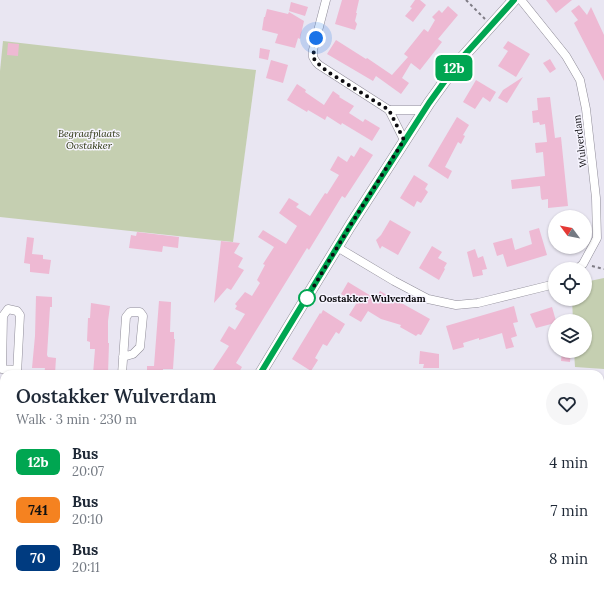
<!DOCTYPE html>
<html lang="en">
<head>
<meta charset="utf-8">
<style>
	:root { --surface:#fff; --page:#f6f6f7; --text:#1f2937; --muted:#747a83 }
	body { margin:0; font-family:Lora,serif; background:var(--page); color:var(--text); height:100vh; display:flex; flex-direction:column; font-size:15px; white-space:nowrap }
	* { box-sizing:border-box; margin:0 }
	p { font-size:13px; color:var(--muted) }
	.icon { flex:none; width:22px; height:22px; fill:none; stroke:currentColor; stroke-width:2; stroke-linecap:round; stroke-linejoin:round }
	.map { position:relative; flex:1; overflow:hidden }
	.details { position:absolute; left:0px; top:370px; width:604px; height:220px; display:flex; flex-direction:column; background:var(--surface); border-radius:12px 12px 0 0; box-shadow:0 1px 3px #0004 }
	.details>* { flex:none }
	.badge { padding:0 8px; border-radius:6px; font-size:14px; line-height:26px }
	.needle { width:26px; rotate:302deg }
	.fabs { position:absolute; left:548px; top:210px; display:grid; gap:8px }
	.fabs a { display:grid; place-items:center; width:44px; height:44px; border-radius:50%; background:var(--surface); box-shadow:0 1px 3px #0004; font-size:20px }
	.you { position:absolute; width:20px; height:20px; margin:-10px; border:3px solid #fff; border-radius:50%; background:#1a73e8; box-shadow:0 0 0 6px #1a73e833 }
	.map>.badge { position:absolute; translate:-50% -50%; box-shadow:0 0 0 2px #fff }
	.round { display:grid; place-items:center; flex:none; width:42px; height:42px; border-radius:21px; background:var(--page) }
	.summary { display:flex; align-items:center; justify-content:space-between; height:68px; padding:0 16px }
	h1 { font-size:19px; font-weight:600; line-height:30px }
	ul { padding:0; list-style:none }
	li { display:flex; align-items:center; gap:12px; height:48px; padding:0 16px }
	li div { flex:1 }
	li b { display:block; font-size:15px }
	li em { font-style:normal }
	li .badge { min-width:44px; font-weight:700; text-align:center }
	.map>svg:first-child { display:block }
</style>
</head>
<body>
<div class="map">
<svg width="604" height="590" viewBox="0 0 604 590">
	<rect width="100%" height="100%" fill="#e9e6f2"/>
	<g fill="#c5cfb1">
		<polygon points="3,41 256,70 233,242 0,217 0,71"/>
		<polygon points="604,278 604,369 575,367 574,351 585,351 585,321 573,321 572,299 585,299 585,282"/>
	</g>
	<g fill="#eeb9d3">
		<polygon points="342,0 359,0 356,13 357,13 355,21 357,24 355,30 335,24"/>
		<polygon points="415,0 420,0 426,5 413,22 405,16 412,8 410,7"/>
		<polygon points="546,0 572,0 556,13"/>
		<polygon points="291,2 308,7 305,16 289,11"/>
		<polygon points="579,5 587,15 591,7 604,35 604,81 574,23 578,20 571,11"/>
		<polygon points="448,6 458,15 438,39 442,42 420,70 411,63 402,78 409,83 401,94 376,76 373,81 327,54 336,40 366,59 367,58 392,75 408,57 404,54 424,29 428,32 435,20 432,17 439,10 442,13"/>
		<polygon points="267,9 288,14 289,12 304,21 300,39 298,38 295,48 275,43 278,34 262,30 264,17 265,17"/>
		<polygon points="508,41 530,54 516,77 498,66 508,51 503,48"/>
		<polygon points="8,43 19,44 18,56 7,55"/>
		<polygon points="260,48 270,50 268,60 259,58"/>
		<polygon points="550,59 556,69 550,73 543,63"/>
		<polygon points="271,60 288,65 283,83 266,78"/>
		<polygon points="523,77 507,103 498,98 503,90"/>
		<polygon points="476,80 496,92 490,102 483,97 475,109 463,102"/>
		<polygon points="297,84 306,90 305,92 324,105 333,91 340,96 339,97 354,106 349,113 363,122 365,119 380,128 372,141 342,123 341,125 327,116 325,120 308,110 307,112 287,100"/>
		<polygon points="550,97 555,138 561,137 568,206 548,208 548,199 542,200 541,198 540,186 512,189 511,180 545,176 543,152 536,153 535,143 547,142 545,124 540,125 539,122 533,123 532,111 538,110 537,98"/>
		<polygon points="457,117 469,125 463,135 465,136 461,144 458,142 445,167 452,171 448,179 428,166"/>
		<polygon points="360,147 373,155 345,198 342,196 309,250 307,248 236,363 242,367 238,374 218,374 213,370 229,346 220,341 229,326 235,330 245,314 235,309 237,306 235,304 245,292 252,296 260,283 257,280 265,265 263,264 274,247 258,237 263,230 286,244 297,226 279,213 289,198 299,204 296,207 310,216 325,193 327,194 339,175 330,170 338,156 347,162 351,155 354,157"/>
		<polygon points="414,175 428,184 425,189 428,192 421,203 417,201 414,207 400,198"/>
		<polygon points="390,220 411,232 398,255 382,246 380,249 376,240 381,235"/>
		<polygon points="539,228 547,255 507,267 503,254 497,256 493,243 512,238 515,250 532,244 529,231"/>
		<polygon points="137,232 179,237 178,248 163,246 162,252 129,248 131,235 136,236"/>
		<polygon points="27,237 34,238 32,254 43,255 43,259 51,260 49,274 30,272 30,264 24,263"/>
		<polygon points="221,241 240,243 234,253 243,258 238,267 244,270 231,290 227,288 214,303"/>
		<polygon points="432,246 442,252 438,258 447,263 444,268 445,269 439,280 419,268"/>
		<polygon points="475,249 478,258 483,256 487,269 482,270 483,275 473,277 467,252"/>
		<polygon points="348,282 376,299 380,291 430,319 421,335 418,334 416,336 400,327 401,325 381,319 368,311 361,322 349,315 356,304 341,294"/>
		<polygon points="36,296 52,297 52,307 50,307 47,355 48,357 56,358 55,374 44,374 45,368 32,368 35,336"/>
		<polygon points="159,301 171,302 170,332 174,332 174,339 175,339 173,369 163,369 163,374 147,374 147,366 154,366"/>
		<polygon points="91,303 110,306 108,321 108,343 109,343 108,374 93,374 95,349 90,349 90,342 87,341 88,318 90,318"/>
		<polygon points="514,306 518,322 513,323 517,336 511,338 514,347 506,349 502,333 479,340 479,338 463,343 464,347 453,350 446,326"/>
		<polygon points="552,307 556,321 555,323 536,328 530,314"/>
		<polygon points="323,310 345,324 339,334 336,332 327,346 323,344 315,358 318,360 311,371 292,359 320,313 321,314"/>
		<polygon points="420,351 439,354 439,368 423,368 424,364 419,364"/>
		<polygon points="562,351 571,351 570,362 561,361"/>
	</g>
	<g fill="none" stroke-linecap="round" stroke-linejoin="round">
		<defs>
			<g id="street">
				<polyline points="326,0 313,50 313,57 316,62 319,65 389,110 404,140"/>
				<polyline points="521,0 566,56 580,80 586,109 596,198 597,238 583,264 577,269"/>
				<polyline points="389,110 424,110"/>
				<polyline points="337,247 394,281 428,299 456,305 478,303 555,284"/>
				<polyline points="17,374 20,315 17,311 8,309 3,316 2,369 17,370"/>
				<polyline points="122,374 126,317 130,312 140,312 143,316 140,347 133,354 123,357"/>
				<polyline points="600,460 604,460"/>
				<polyline points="223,586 230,590"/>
			</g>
			<g id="secondary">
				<polyline points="260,374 350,226 429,103 460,60 514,0"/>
				<polyline points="128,590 130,586"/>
			</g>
		</defs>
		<use href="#street" stroke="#8f8c98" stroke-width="9"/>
		<use href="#secondary" stroke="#8f8c98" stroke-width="12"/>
		<g stroke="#7e7b84" stroke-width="2" stroke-dasharray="3 3" stroke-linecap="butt">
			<polyline points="466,0 485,19"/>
			<polyline points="592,266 604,269"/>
			<polyline points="0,518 4,519"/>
		</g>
		<use href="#street" stroke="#fff" stroke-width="8"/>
		<use href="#secondary" stroke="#fff" stroke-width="11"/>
	</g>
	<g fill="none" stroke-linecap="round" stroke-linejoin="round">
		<defs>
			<polyline id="line" points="260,374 350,226 429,103 460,60 514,0"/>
		</defs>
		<use href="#line" stroke="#fff" stroke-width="9"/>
		<use href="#line" stroke="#00a651" stroke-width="6"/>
		<polyline stroke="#0e0d11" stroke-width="4" stroke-dasharray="0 7.2" points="307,298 305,301 350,226 404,140 389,110 328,72 316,62 313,57 316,38"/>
	</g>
	<circle fill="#fff" stroke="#00a651" stroke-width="2" cx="307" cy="298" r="8"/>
	<g text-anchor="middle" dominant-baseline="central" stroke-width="3" stroke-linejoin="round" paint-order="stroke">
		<g font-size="10" font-style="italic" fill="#2c3510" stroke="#f6f4fe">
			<text x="89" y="133">Begraafplaats<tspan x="89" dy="12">Oostakker</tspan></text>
		</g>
		<g font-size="10" fill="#0e0d11" stroke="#f6f4fe">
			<text transform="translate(580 141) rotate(-97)">Wulverdam</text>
		</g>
		<g font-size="10" font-weight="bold" fill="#0e0d11" stroke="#f6f4fe" text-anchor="start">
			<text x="319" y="298">Oostakker Wulverdam</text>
		</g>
	</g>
</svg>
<div class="fabs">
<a><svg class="needle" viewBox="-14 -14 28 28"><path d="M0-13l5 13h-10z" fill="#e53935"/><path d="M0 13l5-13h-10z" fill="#747a83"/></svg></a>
<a><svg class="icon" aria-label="locate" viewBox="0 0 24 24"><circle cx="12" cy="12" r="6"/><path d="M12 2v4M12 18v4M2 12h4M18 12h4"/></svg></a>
<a><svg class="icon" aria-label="layers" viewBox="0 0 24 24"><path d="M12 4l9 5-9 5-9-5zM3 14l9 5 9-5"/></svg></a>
</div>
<div class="you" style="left:316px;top:38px"></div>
<b class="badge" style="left:454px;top:68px;background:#00a651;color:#fff">12b</b>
<section class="details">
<div class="summary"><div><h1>Oostakker Wulverdam</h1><p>Walk · 3 min · 230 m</p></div><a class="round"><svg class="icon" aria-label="heart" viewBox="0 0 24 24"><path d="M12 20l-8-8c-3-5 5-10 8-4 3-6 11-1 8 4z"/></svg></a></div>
<ul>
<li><span class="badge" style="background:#00a651;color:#fff">12b</span><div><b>Bus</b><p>20:07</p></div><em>4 min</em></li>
<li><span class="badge" style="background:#f58220;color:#111">741</span><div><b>Bus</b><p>20:10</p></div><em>7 min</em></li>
<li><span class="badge" style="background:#003b80;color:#fff">70</span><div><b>Bus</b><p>20:11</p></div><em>8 min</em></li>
</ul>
</section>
</div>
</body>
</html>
